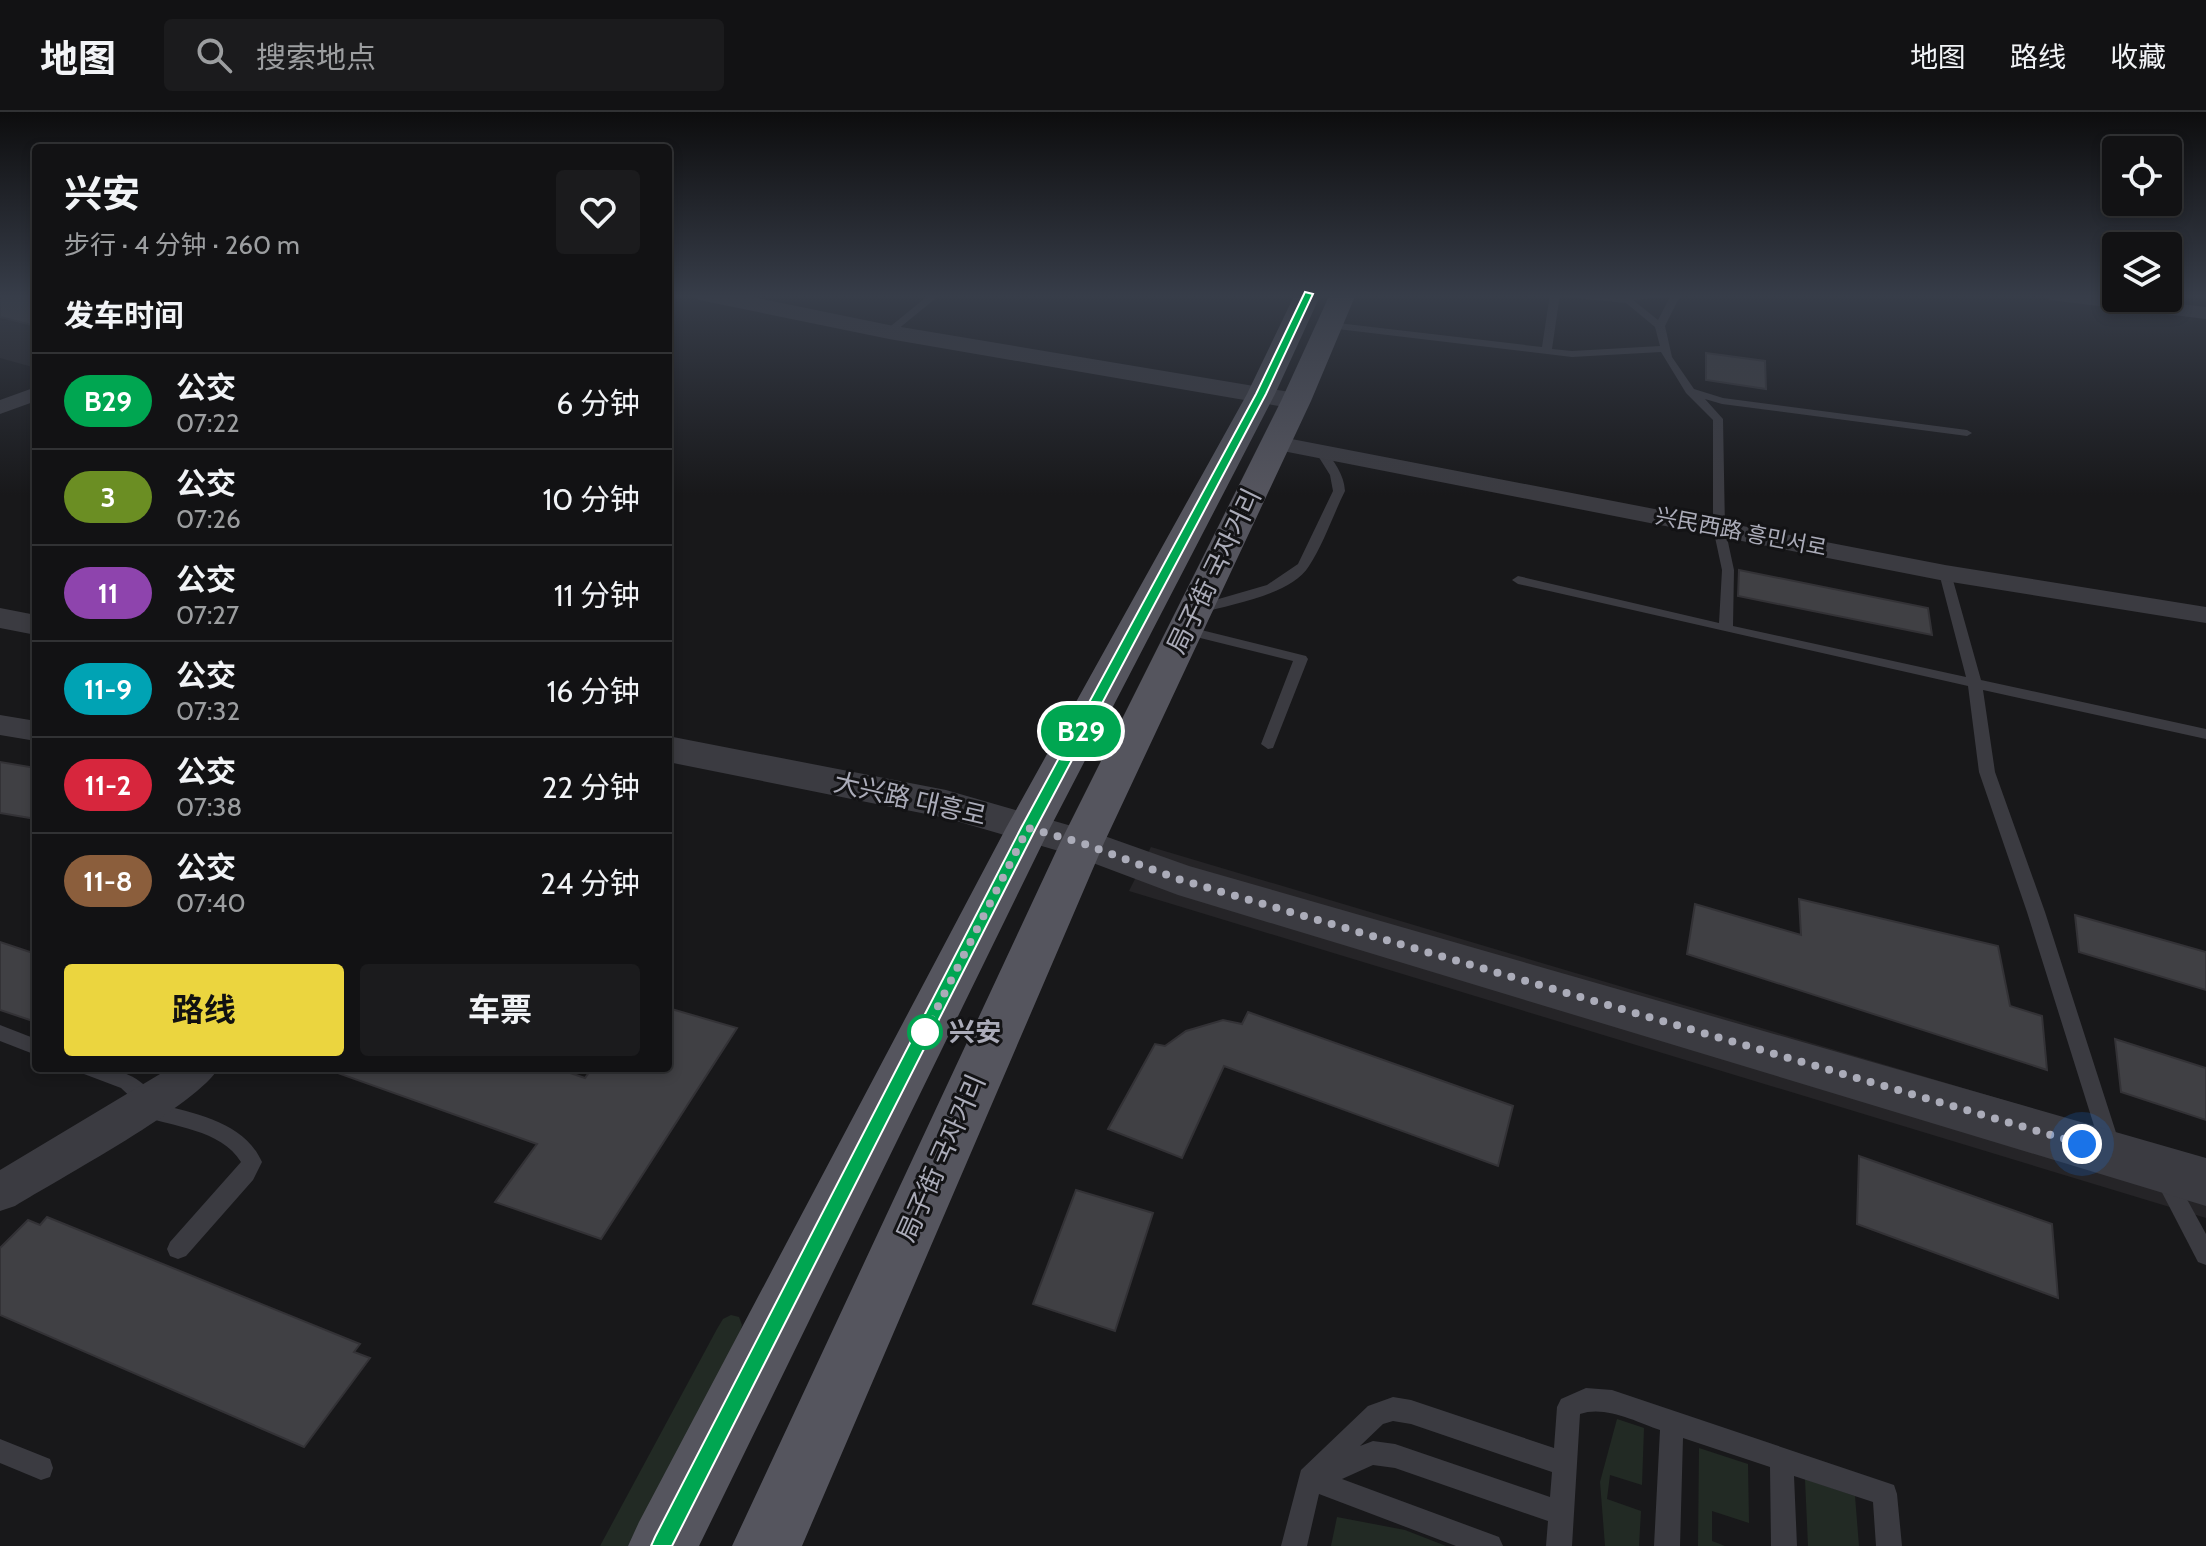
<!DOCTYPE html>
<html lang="zh">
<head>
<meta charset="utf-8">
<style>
	:root { --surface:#121214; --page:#1b1b1d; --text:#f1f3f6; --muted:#9c9ea0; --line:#313234; --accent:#ebd53f }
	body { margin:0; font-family:Cabin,"Noto Sans SC","Noto Sans KR",sans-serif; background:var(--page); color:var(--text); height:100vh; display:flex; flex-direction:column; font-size:30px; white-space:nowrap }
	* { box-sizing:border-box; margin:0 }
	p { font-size:26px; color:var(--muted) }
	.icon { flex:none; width:44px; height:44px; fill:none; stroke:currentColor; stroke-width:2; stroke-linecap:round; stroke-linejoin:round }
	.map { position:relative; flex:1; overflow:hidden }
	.side { position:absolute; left:32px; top:32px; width:640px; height:928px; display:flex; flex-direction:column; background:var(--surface); border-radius:8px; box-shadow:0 4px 12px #0003,0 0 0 2px var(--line) }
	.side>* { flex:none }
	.badge { padding:0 16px; border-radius:26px; font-size:28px; line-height:52px }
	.controls { position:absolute; left:2102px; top:24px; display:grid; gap:16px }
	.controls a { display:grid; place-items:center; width:80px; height:80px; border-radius:8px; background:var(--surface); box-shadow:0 4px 12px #0003,0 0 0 2px var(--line); font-size:40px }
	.you { position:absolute; width:40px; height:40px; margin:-20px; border:6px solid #fff; border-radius:50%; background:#1a73e8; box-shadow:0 0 0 12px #1a73e833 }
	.map>.badge { position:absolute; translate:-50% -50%; box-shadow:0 0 0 4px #fff }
	h2 { padding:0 32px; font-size:30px; line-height:72px }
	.round { display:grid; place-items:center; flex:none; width:84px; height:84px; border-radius:8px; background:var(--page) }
	.summary { display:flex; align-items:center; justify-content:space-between; height:136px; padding:0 32px }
	h1 { font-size:38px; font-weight:700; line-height:60px }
	.primary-button { display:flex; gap:16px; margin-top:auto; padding:16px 32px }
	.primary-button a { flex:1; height:92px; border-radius:8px; background:var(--accent); color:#111; font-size:32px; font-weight:700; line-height:92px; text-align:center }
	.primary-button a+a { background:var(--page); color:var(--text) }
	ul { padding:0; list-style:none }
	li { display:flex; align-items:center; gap:24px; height:96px; padding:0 32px; border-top:2px solid var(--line) }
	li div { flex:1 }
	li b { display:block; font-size:30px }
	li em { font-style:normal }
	li .badge { min-width:88px; font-weight:700; text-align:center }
	header { display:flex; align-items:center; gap:48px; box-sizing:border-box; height:112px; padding:0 40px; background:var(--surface); border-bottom:2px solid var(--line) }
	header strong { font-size:38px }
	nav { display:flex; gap:44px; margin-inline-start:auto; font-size:28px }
	.search { width:560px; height:72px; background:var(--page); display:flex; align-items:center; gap:20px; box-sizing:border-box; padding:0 28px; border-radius:8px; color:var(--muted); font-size:30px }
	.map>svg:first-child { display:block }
</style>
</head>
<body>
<header>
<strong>地图</strong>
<div class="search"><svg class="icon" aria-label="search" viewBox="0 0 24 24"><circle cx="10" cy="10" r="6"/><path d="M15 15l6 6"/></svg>搜索地点</div>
<nav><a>地图</a><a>路线</a><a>收藏</a></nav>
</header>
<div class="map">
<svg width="2206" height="1434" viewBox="0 0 2206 1434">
	<rect width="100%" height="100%" fill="#18181a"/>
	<g fill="#252427">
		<polygon points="0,182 36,182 36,256 0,246"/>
		<polygon points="1151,735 2206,1048 2206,1106 1129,779"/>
	</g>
	<g fill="#222a24">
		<polygon points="731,1203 739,1205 742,1213 739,1224 628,1434 600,1434 717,1217 723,1207"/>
		<polygon points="1617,1307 1644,1316 1642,1373 1610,1363 1607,1387 1641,1399 1639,1434 1605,1434 1600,1370"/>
		<polygon points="1699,1336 1748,1352 1749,1411 1712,1399 1712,1429 1725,1434 1698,1434"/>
		<polygon points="1805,1367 1855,1384 1859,1434 1808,1434"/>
		<polygon points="1337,1405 1405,1418 1446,1434 1331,1434"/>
	</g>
	<g fill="#404044" stroke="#333236" stroke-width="2">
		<polygon points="0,182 36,186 36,214 0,205"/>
		<polygon points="1706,241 1765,249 1766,277 1706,268"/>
		<polygon points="1739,458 1928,496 1932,523 1738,484"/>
		<polygon points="0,650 36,656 36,707 0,701"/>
		<polygon points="1799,787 1998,834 2010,894 2042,904 2047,958 1687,842 1695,792 1801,823"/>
		<polygon points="2075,803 2206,840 2206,878 2079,840"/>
		<polygon points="0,830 36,842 36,910 0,898"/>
		<polygon points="668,896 737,916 601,1127 495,1090 537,1032 332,959 333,956 556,956 585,966 592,956 668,956"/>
		<polygon points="1248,900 1513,994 1498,1054 1224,954 1182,1046 1108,1017 1155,932 1165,934 1186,919 1223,908 1242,912"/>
		<polygon points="2115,927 2206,956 2206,1008 2121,980"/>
		<polygon points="1859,1044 2052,1112 2058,1186 1857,1112"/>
		<polygon points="1076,1078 1153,1101 1115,1219 1033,1192"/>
		<polygon points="47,1105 360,1232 354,1240 370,1246 304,1335 0,1203 0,1136 28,1108 40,1113"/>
	</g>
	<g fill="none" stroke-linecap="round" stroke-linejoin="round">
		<g fill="#3b3b41" fill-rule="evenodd">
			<polygon points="930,182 941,182 892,222 886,222 886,218"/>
			<path d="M1550 182H1560L1552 237 1572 239 1660 234 1655 215 1626 191 1565 185 1560 182H1681L1665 214 1672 245 1694 277 1723 286 1967 318 1972 321 1967 324 1722 292 1705 287 1723 307 1725 416 1734 458 1733 514 1966 565 1939 461 1945 457 1951 461 1981 568 2206 617V627L1983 578 1995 660 2045 800 2121 1036 2118 1042 2111 1045 2104 1042 2101 1036 2027 800 1979 660 1968 574 1518 472 1512 468 1518 464 1719 511 1722 458 1713 416V308L1686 281 1661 240 1572 245 1329 216 1324 213 1329 210 1542 235ZM1671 183 1658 208 1633 188 1667 185Z"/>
			<path d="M1317 337H1325C1334 350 1344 362 1345 379 1333 403 1324 431 1309 454 1291 483 1232 492 1201 501H1191V495L1267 473 1298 452 1333 379 1330 363 1315 339Z"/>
			<polygon points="1185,514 1306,544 1308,547 1273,636 1268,637 1261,632 1293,549 1180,521 1178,518"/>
			<polygon points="0,913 36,927 36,943 0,929"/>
			<path d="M81 956C109 956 127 957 148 976 153 982 156 985 158 992 197 1002 244 1010 262 1050L253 1068 186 1144 178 1147 170 1144 167 1137 170 1130 241 1050C221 1017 172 1015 139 1003L136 997 138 992 121 976 84 962Z"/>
			<polygon points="2165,1058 2172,1060 2206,1122 2206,1153 2198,1150 2155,1067 2158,1060"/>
			<path d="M1586 1276 1612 1278 1894 1373 1897 1382 1902 1434H1876L1873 1390 1794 1364 1797 1434H1771L1770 1355 1683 1326 1680 1434H1654L1660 1318C1637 1310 1605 1293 1580 1302L1572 1434H1546L1548 1409 1395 1356 1373 1353 1342 1367 1499 1425 1503 1434H1456L1319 1382 1307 1434H1281L1301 1358 1368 1294 1393 1285 1411 1288 1554 1336 1557 1295 1561 1287ZM1393 1309 1411 1312 1552 1360 1550 1385 1395 1332 1373 1329 1360 1334 1383 1312Z"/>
			<polygon points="0,1327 50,1347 53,1356 50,1365 41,1368 0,1351"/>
		</g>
		<g fill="#3b3b41" fill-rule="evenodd">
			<polygon points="2041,182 2097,182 2206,195 2206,207 2050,188"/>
			<polygon points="36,275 36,289 0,302 0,288"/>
			<polygon points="1276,324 1945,453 2206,495 2206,511 1945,469 1268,336 1265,331 1268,326"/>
			<polygon points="0,603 36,609 36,629 0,623"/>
			<path d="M170 956H218C202 990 55 1069 15 1094L0 1099V1058Z"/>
		</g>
		<g fill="#3b3b41" fill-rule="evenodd">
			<polygon points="693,182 738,182 889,213 1296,281 1305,283 1309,289 1305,295 1296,297 889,227 704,189 696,187"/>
			<polygon points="0,496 36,503 36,523 0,516"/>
			<polygon points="668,624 946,678 1096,721 1189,754 2206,1046 2206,1094 1178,783 1069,742 946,706 668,650"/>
		</g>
		<g fill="#55555e" fill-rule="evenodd">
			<polygon points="1295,182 1321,182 1275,282 1050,716 699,1434 628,1434 639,1410 1006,716 1247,282"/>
			<polygon points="1330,182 1356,182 1311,289 1104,731 802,1434 732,1434 1060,731 1281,289"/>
		</g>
	</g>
	<linearGradient id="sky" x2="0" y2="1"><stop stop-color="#0d0d0e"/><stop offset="0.48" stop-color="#373d49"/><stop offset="1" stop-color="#373d49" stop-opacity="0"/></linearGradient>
	<rect width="2206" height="383" fill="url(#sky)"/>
	<polygon fill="#00a651" stroke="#fff" stroke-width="2" points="1305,180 1313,182 1266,282 1036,716 672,1434 651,1434 655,1425 1021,716 1256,282"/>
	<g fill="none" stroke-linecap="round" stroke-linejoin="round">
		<polyline stroke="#abacb9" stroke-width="8" stroke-dasharray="0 14.4" points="925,920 1028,716 1082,731 1178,767 2082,1032"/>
	</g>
	<circle fill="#fff" stroke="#00a651" stroke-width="4" cx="925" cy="920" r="16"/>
	<g text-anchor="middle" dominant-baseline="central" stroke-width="6" stroke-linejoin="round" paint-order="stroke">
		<g font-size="22" fill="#abacb9" stroke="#131315">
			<text transform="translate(1741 420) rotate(11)">兴民西路 흥민서로</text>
		</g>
		<g font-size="26" fill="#abacb9" stroke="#131315">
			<text transform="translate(1214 459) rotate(-64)">局子街 국자거리</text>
			<text transform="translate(910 687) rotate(13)">大兴路 대흥로</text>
			<text transform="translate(941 1046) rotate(-66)">局子街 국자거리</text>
		</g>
		<g font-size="26" font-weight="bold" fill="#abacb9" stroke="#131315" text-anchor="start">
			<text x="949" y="920">兴安</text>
		</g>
	</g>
</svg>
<div class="controls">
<a><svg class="icon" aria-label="locate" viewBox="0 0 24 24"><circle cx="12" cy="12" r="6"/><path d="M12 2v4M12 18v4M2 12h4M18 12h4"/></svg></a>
<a><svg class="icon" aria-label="layers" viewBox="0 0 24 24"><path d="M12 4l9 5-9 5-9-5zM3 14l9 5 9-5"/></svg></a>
</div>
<div class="you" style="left:2082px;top:1032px"></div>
<b class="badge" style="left:1081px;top:619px;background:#00a651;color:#fff">B29</b>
<section class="side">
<div class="summary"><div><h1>兴安</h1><p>步行 · 4 分钟 · 260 m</p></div><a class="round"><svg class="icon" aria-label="heart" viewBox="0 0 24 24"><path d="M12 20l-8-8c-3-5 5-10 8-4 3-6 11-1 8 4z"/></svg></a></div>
<h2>发车时间</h2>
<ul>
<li><span class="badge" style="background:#00a651;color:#fff">B29</span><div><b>公交</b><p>07:22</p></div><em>6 分钟</em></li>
<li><span class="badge" style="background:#6b8e23;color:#fff">3</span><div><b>公交</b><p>07:26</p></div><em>10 分钟</em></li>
<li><span class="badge" style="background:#8e44ad;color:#fff">11</span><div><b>公交</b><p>07:27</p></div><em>11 分钟</em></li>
<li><span class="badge" style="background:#00a3b4;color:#fff">11-9</span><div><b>公交</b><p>07:32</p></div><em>16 分钟</em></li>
<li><span class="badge" style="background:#d7263d;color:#fff">11-2</span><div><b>公交</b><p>07:38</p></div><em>22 分钟</em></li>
<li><span class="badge" style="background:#8b5e3c;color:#fff">11-8</span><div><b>公交</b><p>07:40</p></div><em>24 分钟</em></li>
</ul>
<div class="primary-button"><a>路线</a><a>车票</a></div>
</section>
</div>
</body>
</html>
